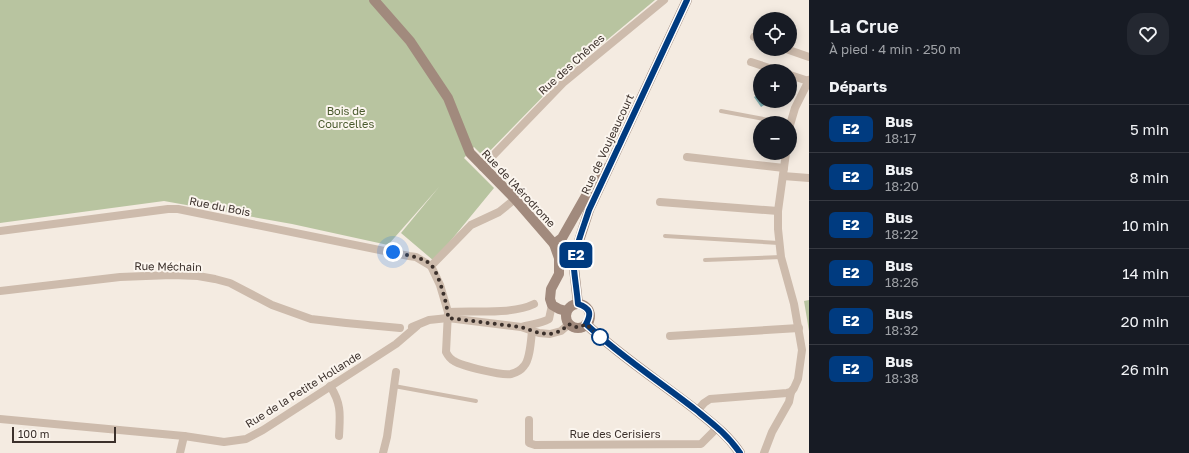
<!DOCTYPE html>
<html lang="fr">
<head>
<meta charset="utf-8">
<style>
	:root { --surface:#171b24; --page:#242831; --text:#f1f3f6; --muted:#9ea1a6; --line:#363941 }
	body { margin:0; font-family:"Golos Text",sans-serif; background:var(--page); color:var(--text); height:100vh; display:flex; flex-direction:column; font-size:15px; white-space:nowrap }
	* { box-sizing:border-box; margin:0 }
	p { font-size:13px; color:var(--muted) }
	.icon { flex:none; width:22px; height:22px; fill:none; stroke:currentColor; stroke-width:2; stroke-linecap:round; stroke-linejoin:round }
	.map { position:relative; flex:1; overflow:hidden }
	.panel { display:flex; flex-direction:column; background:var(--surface); width:380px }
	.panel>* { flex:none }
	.badge { padding:0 8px; border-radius:6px; font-size:14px; line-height:26px }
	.buttons { position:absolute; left:753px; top:12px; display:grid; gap:8px }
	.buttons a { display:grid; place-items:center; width:44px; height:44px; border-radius:50%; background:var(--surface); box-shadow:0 2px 10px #0003; font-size:20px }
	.scale { position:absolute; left:12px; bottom:10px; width:104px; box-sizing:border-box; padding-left:4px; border:2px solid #3b302b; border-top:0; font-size:11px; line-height:14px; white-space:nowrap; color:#3b302b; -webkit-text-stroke:3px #fbf5ee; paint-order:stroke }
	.you { position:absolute; width:20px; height:20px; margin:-10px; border:3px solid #fff; border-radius:50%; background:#1a73e8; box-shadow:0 0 0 6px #1a73e833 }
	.map>.badge { position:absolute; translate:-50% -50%; box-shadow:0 0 0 2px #fff }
	h2 { padding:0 20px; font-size:15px; line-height:36px }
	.round { display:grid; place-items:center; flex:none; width:42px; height:42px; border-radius:16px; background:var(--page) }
	.head { display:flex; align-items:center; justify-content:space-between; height:68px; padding:0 20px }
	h1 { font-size:19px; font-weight:600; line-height:30px }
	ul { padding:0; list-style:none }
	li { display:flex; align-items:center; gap:12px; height:48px; padding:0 20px; border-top:1px solid var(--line) }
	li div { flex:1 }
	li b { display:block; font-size:15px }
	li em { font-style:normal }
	li .badge { min-width:44px; font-weight:700; text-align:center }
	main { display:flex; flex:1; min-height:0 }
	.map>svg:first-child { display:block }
</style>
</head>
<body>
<main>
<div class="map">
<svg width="809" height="453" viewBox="0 0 809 453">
	<rect width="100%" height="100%" fill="#f4ebe1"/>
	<g fill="#b8c4a0">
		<polygon points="0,0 655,0 559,80 484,157 474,147 464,158 494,188 434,261 401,233 439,187 388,245 292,224 164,201 0,223"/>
		<polygon points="809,300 809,331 804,301"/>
	</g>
	<polygon fill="#7fb0b2" points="759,94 760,101 763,101 766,104 761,107 754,97"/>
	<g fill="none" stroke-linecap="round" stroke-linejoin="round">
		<g stroke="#cdbbac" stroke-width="4">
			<polyline points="721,111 785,123"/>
			<polyline points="665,236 779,243"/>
			<polyline points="705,260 781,257"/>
			<polyline points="394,386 476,401"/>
		</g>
		<g stroke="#cdbbac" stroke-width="8">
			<polyline points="754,37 760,40"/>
			<polyline points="786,49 809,57"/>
			<polyline points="751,62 778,71"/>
			<polyline points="790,75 808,81"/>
			<polyline points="790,125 795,108 809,80"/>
			<polyline points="687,157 784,168"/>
			<polyline points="482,167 563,83 664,0"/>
			<polyline points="783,176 809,178"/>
			<polyline points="660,202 778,211"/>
			<path d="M0 231 168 209H178L409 256 416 257 431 266 440 285 448 312 446 352C448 356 450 359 454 361 462 366 502 376 511 374 515 373 521 370 524 366 530 360 531 340 532 331"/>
			<polyline points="431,266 471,225 499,212 515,199"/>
			<polyline points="0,291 120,277 172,275 198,276 215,279 230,283 272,305 311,319 346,323 400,328"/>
			<path d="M448 312C474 310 512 315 534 304"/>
			<polyline points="412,327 429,320 448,318 521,327 539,333 550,334 561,331 569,324"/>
			<path d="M521 327C531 324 540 324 549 319L552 305"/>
			<polyline points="670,336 799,328"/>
			<path d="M330 386C342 404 340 416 339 436"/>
			<polyline points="697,411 704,403 710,399 787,393 791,392 794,388 798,379 802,350 794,304 781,257 778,229 778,211 786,153"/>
			<polyline points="0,419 184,436 224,442 246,439 263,430 396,344 417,326"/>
			<polyline points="529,420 529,443 535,445 701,444 717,428"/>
			<polyline points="180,453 184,436"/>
			<polyline points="383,453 387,437 396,372"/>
			<polyline points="764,453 772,432 789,402 791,392"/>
		</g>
		<g stroke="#a18a7d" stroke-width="10">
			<polyline points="374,0 410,41 448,98 470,153 515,199 554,244 559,258 559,274 551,289 550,299 552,305 559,309 566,311"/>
			<polyline points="554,244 562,238 600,171 609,167"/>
			<circle cx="578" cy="316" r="12"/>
			<polyline points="578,304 574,268 579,241 589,210 687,0"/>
			<path d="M586 324C620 356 659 381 696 410 712 423 728 435 740 453"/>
		</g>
	</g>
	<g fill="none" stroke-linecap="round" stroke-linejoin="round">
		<defs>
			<path id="line" d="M687 0 589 210C583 229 574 249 574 269 575 280 577 292 578 304 590 308 592 313 586 324 620 356 659 381 696 410 712 423 728 435 740 453"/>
		</defs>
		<use href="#line" stroke="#fff" stroke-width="9"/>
		<use href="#line" stroke="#003b80" stroke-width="6"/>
		<path stroke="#3b302b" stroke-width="4" stroke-dasharray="0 7.2" d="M393 252C404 255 425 257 432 266 439 275 448 306 448 318L521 327 539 333 550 334 561 331 569 324C575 328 579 328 586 324L601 338 600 337"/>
	</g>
	<circle fill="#fff" stroke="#003b80" stroke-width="2" cx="600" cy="337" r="8"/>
	<g text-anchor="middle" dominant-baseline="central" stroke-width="4" stroke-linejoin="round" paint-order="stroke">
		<g font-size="11" fill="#3b302b" stroke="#fbf5ee">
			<text transform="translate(571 64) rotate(-42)">Rue des Chênes</text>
			<text transform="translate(607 144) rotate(-65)">Rue de Voujeaucourt</text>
			<text transform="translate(519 188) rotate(47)">Rue de l'Aérodrome</text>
			<text transform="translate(220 206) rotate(11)">Rue du Bois</text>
			<text transform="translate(168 266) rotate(1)">Rue Méchain</text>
			<text transform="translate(303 389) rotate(-32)">Rue de la Petite Hollande</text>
			<text x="615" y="433">Rue des Cerisiers</text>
		</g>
		<g font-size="11" fill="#4a5a2e" stroke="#fbf5ee">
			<text x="346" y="110">Bois de<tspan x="346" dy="13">Courcelles</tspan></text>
		</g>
	</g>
</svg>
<div class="buttons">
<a><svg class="icon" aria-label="locate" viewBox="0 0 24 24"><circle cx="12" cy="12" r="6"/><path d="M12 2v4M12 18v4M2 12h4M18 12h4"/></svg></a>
<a>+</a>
<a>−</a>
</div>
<div class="scale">100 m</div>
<div class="you" style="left:393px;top:252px"></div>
<b class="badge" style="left:576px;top:255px;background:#003b80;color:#fff">E2</b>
</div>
<section class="panel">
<div class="head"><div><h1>La Crue</h1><p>À pied · 4 min · 250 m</p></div><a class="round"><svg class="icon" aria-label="heart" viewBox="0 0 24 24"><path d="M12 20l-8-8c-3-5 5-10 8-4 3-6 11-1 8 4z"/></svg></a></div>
<h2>Départs</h2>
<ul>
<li><span class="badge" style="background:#003b80;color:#fff">E2</span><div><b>Bus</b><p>18:17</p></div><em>5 min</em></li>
<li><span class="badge" style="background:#003b80;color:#fff">E2</span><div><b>Bus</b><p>18:20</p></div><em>8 min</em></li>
<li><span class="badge" style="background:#003b80;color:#fff">E2</span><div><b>Bus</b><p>18:22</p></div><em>10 min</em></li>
<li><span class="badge" style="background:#003b80;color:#fff">E2</span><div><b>Bus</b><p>18:26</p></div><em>14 min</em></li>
<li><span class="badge" style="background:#003b80;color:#fff">E2</span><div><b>Bus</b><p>18:32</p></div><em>20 min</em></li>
<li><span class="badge" style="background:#003b80;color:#fff">E2</span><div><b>Bus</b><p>18:38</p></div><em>26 min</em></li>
</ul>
</section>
</main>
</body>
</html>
